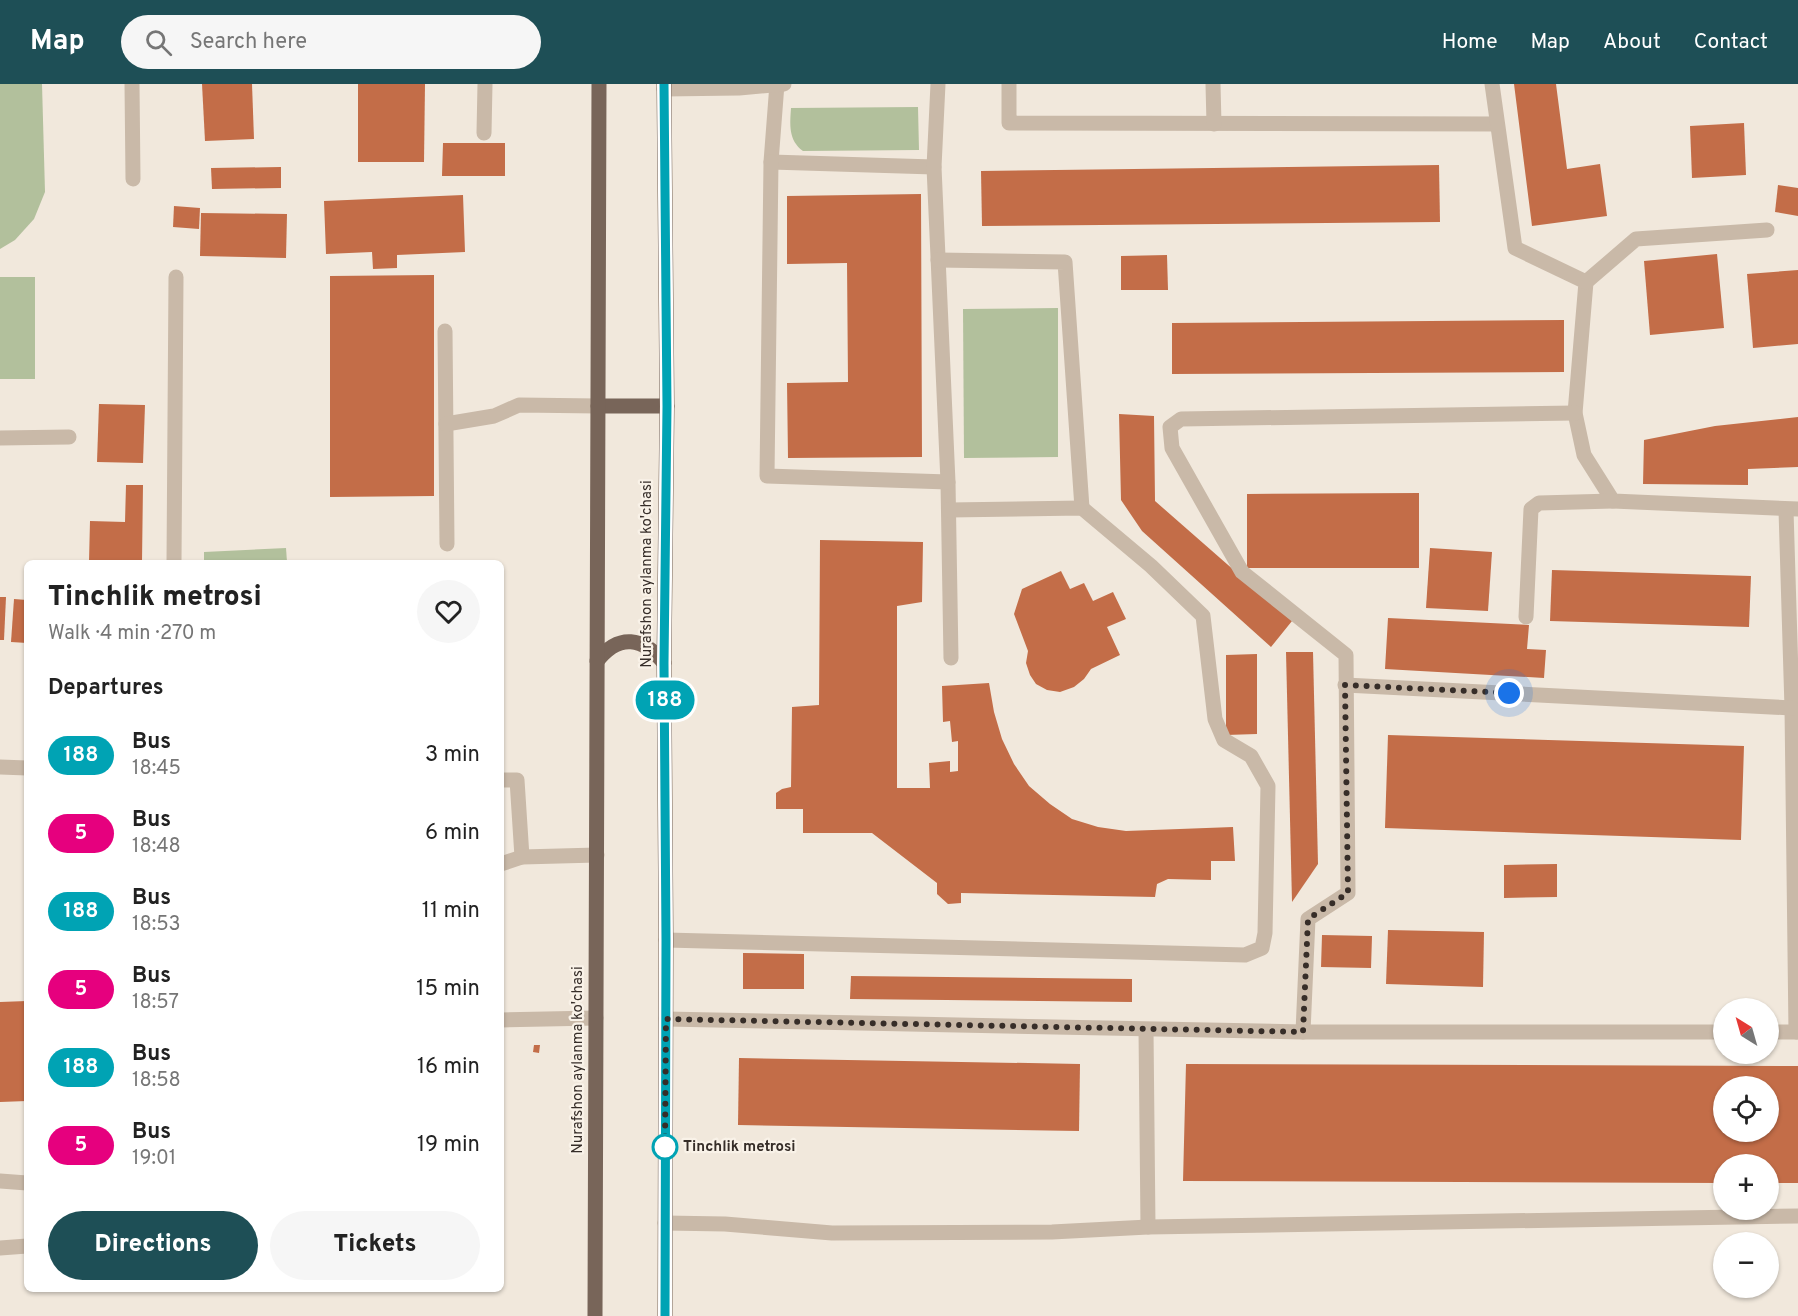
<!DOCTYPE html>
<html lang="en">
<head>
<meta charset="utf-8">
<style>
	:root { --surface:#fff; --page:#f6f6f6; --text:#222; --muted:#767676; --accent:#1e4f56 }
	body { margin:0; font-family:Overpass,sans-serif; background:var(--page); color:var(--text); height:100vh; display:flex; flex-direction:column; font-size:22px; white-space:nowrap }
	* { box-sizing:border-box; margin:0 }
	p { font-size:20px; color:var(--muted) }
	.icon { flex:none; width:33px; height:33px; fill:none; stroke:currentColor; stroke-width:2; stroke-linecap:round; stroke-linejoin:round }
	.map { position:relative; flex:1; overflow:hidden }
	.drawer { position:absolute; left:24px; top:476px; width:480px; height:732px; display:flex; flex-direction:column; background:var(--surface); border-radius:9px; box-shadow:0 2px 4px #0004 }
	.drawer>* { flex:none }
	.badge { padding:0 12px; border-radius:20px; font-size:21px; line-height:39px }
	.needle { width:39px; rotate:323deg }
	.tools { position:absolute; left:1713px; top:914px; display:grid; gap:12px }
	.tools a { display:grid; place-items:center; width:66px; height:66px; border-radius:50%; background:var(--surface); box-shadow:0 2px 4px #0004; font-size:30px }
	.you { position:absolute; width:30px; height:30px; margin:-15px; border:4px solid #fff; border-radius:50%; background:#1a73e8; box-shadow:0 0 0 9px #1a73e833 }
	.map>.badge { position:absolute; translate:-50% -50%; box-shadow:0 0 0 3px #fff }
	h2 { padding:0 24px; font-size:22px; line-height:54px }
	.round { display:grid; place-items:center; flex:none; width:63px; height:63px; border-radius:32px; background:var(--page) }
	.headline { display:flex; align-items:center; justify-content:space-between; height:102px; padding:0 24px }
	h1 { font-size:28px; font-weight:800; line-height:45px }
	.action { display:flex; gap:12px; margin-top:auto; padding:12px 24px }
	.action a { flex:1; height:69px; border-radius:36px; background:var(--accent); color:#fff; font-size:24px; font-weight:800; line-height:69px; text-align:center }
	.action a+a { background:var(--page); color:var(--text) }
	ul { padding:0; list-style:none }
	li { display:flex; align-items:center; gap:18px; height:78px; padding:0 24px }
	li div { flex:1 }
	li b { display:block; font-size:22px }
	li em { font-style:normal }
	li .badge { min-width:66px; font-weight:700; text-align:center }
	header { display:flex; align-items:center; gap:36px; box-sizing:border-box; height:84px; padding:0 30px; background:var(--accent); color:#fff }
	header strong { font-size:28px }
	nav { display:flex; gap:33px; margin-inline-start:auto; font-size:21px }
	.search { width:420px; height:54px; background:var(--page); display:flex; align-items:center; gap:15px; box-sizing:border-box; padding:0 21px; border-radius:33px; color:var(--muted); font-size:22px }
	.map>svg:first-child { display:block }
</style>
</head>
<body>
<header>
<strong>Map</strong>
<div class="search"><svg class="icon" aria-label="search" viewBox="0 0 24 24"><circle cx="10" cy="10" r="6"/><path d="M15 15l6 6"/></svg>Search here</div>
<nav><a>Home</a><a>Map</a><a>About</a><a>Contact</a></nav>
</header>
<div class="map">
<svg width="1798" height="1232" viewBox="0 0 1798 1232">
	<rect width="100%" height="100%" fill="#f1e8dc"/>
	<g fill="#b2c09c">
		<polygon points="0,0 42,0 45,108 34,135 15,156 0,165"/>
		<path d="M918 23 919 66 803 67C788 56 790 40 791 24Z"/>
		<rect x="0" y="193" width="35" height="102"/>
		<polygon points="1058,224 1058,373 964,374 963,225"/>
		<polygon points="286,464 287,478 204,478 204,468"/>
	</g>
	<g fill="#c36d48" fill-rule="evenodd">
		<polygon points="202,0 252,0 254,55 205,57"/>
		<polygon points="358,0 425,0 424,78 358,78"/>
		<polygon points="1514,0 1556,0 1567,85 1600,80 1607,132 1532,142"/>
		<polygon points="1744,39 1746,91 1692,94 1690,42"/>
		<polygon points="443,59 505,59 505,92 442,92"/>
		<polygon points="1439,81 1440,138 982,142 981,87"/>
		<polygon points="281,83 281,104 212,105 211,84"/>
		<polygon points="1778,101 1798,104 1798,132 1775,128"/>
		<polygon points="921,110 922,373 788,374 787,299 848,298 847,179 787,180 787,112"/>
		<polygon points="463,111 465,168 397,171 397,184 373,185 372,168 326,170 324,117"/>
		<polygon points="174,122 200,124 199,145 173,143"/>
		<polygon points="201,129 287,130 286,174 200,172"/>
		<polygon points="1717,170 1724,244 1650,251 1644,177"/>
		<polygon points="1167,171 1168,206 1121,206 1121,172"/>
		<polygon points="1798,186 1798,260 1753,264 1747,190"/>
		<polygon points="434,191 434,412 330,413 330,192"/>
		<polygon points="1564,236 1564,288 1172,290 1172,239"/>
		<polygon points="99,320 145,321 143,379 97,378"/>
		<polygon points="1119,330 1154,332 1155,417 1292,537 1271,563 1142,447 1121,416"/>
		<polygon points="1798,333 1798,383 1748,385 1748,401 1643,400 1644,356 1715,342"/>
		<polygon points="126,401 143,401 142,478 89,478 90,437 125,438"/>
		<polygon points="1419,409 1419,484 1247,484 1247,410"/>
		<polygon points="820,456 923,458 922,518 897,522 897,704 930,704 929,679 950,677 950,688 958,687 958,657 952,658 950,637 943,638 942,602 989,599 994,628 1002,655 1014,680 1029,702 1050,720 1072,735 1098,743 1126,747 1233,743 1235,777 1211,777 1211,796 1168,795 1157,800 1155,813 961,809 961,819 948,820 937,810 937,799 872,749 803,749 803,725 776,725 776,709 782,705 791,703 792,623 819,621"/>
		<polygon points="1430,464 1492,468 1488,527 1426,524"/>
		<polygon points="1552,486 1751,492 1749,543 1550,537"/>
		<polygon points="1061,487 1070,505 1084,499 1093,517 1113,508 1126,535 1107,543 1120,571 1091,585 1084,595 1074,603 1060,608 1047,606 1036,600 1030,591 1026,579 1028,567 1014,530 1022,505"/>
		<polygon points="0,513 6,513 4,556 0,556"/>
		<polygon points="14,515 27,516 27,559 11,558"/>
		<polygon points="1388,534 1529,541 1527,565 1546,566 1544,594 1385,585"/>
		<polygon points="1286,568 1313,568 1318,780 1292,818"/>
		<polygon points="1257,570 1257,650 1226,651 1226,571"/>
		<polygon points="1388,651 1744,662 1741,756 1385,744"/>
		<polygon points="1557,780 1557,813 1504,814 1504,781"/>
		<polygon points="1388,846 1484,848 1483,903 1386,900"/>
		<polygon points="1322,851 1372,852 1371,884 1321,883"/>
		<polygon points="743,869 804,870 804,905 743,905"/>
		<polygon points="851,892 1132,895 1132,918 850,915"/>
		<polygon points="27,917 27,1017 0,1018 0,918"/>
		<polygon points="534,961 540,961 539,969 533,968"/>
		<polygon points="739,974 1080,980 1079,1047 738,1041"/>
		<path d="M1186 980 1798 982V1099H1768V1080H1724V1099L1183 1097ZM1724 1002H1768V1047H1724Z"/>
	</g>
	<g fill="none" stroke-linecap="round" stroke-linejoin="round">
		<g stroke="#c9b9a8" stroke-width="15">
			<polyline points="132,0 133,95"/>
			<polyline points="777,0 771,78 934,83"/>
			<polyline points="938,0 934,83 948,398 951,574"/>
			<polyline points="1009,0 1009,39 1497,40"/>
			<polyline points="1213,0 1214,40"/>
			<polyline points="1492,0 1515,164 1586,198 1575,329 1584,371 1613,417 1798,425"/>
			<polyline points="664,5 739,4 784,0"/>
			<polyline points="484,49 485,0"/>
			<polyline points="771,78 767,392 948,398"/>
			<polyline points="938,176 1065,178 1082,424"/>
			<polyline points="1586,198 1636,155 1767,146"/>
			<polyline points="445,247 447,460"/>
			<polyline points="446,340 494,332 519,321 598,322"/>
			<polyline points="0,354 69,353"/>
			<polyline points="1786,426 1792,624 1796,948"/>
			<polyline points="174,478 176,193"/>
			<polyline points="1526,533 1531,425 1539,419 1613,417"/>
			<polyline points="1345,601 1792,624"/>
			<polyline points="0,683 27,684"/>
			<polyline points="501,696 517,696 522,773"/>
			<polyline points="501,780 522,773 597,771"/>
			<polyline points="666,856 1245,871 1262,864 1265,849 1268,702 1251,672 1224,656 1215,635 1203,532 1151,482 1082,424 949,426"/>
			<polyline points="666,935 1303,948 1308,835 1348,809 1346,571 1242,488 1172,364 1170,343 1181,335 1575,329"/>
			<polyline points="501,936 596,934"/>
			<polyline points="1146,946 1148,1143"/>
			<polyline points="1303,948 1724,948"/>
			<polyline points="1768,948 1798,948"/>
			<polyline points="0,1097 27,1099"/>
			<polyline points="665,1139 725,1140 832,1149 1052,1148 1148,1143 1798,1132"/>
			<polyline points="0,1164 27,1162"/>
		</g>
		<g stroke="#786559" stroke-width="15">
			<polyline points="664,0 667,322 664,579 666,856 665,1232"/>
			<polyline points="598,322 667,322"/>
			<path d="M597 577C619 549 643 553 664 579"/>
			<polyline points="595,1232 599,0"/>
		</g>
	</g>
	<g fill="none" stroke-linecap="round" stroke-linejoin="round">
		<defs>
			<polyline id="line" points="664,0 667,322 664,579 666,856 665,1232"/>
		</defs>
		<use href="#line" stroke="#fff" stroke-width="14"/>
		<use href="#line" stroke="#00a3b4" stroke-width="9"/>
		<polyline stroke="#362d28" stroke-width="6" stroke-dasharray="0 10.8" points="665,1063 666,935 1303,948 1308,835 1348,809 1345,601 1509,609"/>
	</g>
	<circle fill="#fff" stroke="#00a3b4" stroke-width="3" cx="665" cy="1063" r="12"/>
	<g text-anchor="middle" dominant-baseline="central" stroke-width="4.5" stroke-linejoin="round" paint-order="stroke">
		<g font-size="15" fill="#362d28" stroke="#f9f2e8">
			<text transform="translate(647 490) rotate(-90)">Nurafshon aylanma ko'chasi</text>
			<text transform="translate(578 976) rotate(-90)">Nurafshon aylanma ko'chasi</text>
		</g>
		<g font-size="15" font-weight="bold" fill="#362d28" stroke="#f9f2e8" text-anchor="start">
			<text x="683" y="1063">Tinchlik metrosi</text>
		</g>
	</g>
</svg>
<div class="tools">
<a><svg class="needle" viewBox="-14 -14 28 28"><path d="M0-13l5 13h-10z" fill="#e53935"/><path d="M0 13l5-13h-10z" fill="#767676"/></svg></a>
<a><svg class="icon" aria-label="locate" viewBox="0 0 24 24"><circle cx="12" cy="12" r="6"/><path d="M12 2v4M12 18v4M2 12h4M18 12h4"/></svg></a>
<a>+</a>
<a>−</a>
</div>
<div class="you" style="left:1509px;top:609px"></div>
<b class="badge" style="left:665px;top:616px;background:#00a3b4;color:#fff">188</b>
<section class="drawer">
<div class="headline"><div><h1>Tinchlik metrosi</h1><p>Walk · 4 min · 270 m</p></div><a class="round"><svg class="icon" aria-label="heart" viewBox="0 0 24 24"><path d="M12 20l-8-8c-3-5 5-10 8-4 3-6 11-1 8 4z"/></svg></a></div>
<h2>Departures</h2>
<ul>
<li><span class="badge" style="background:#00a3b4;color:#fff">188</span><div><b>Bus</b><p>18:45</p></div><em>3 min</em></li>
<li><span class="badge" style="background:#e6007e;color:#fff">5</span><div><b>Bus</b><p>18:48</p></div><em>6 min</em></li>
<li><span class="badge" style="background:#00a3b4;color:#fff">188</span><div><b>Bus</b><p>18:53</p></div><em>11 min</em></li>
<li><span class="badge" style="background:#e6007e;color:#fff">5</span><div><b>Bus</b><p>18:57</p></div><em>15 min</em></li>
<li><span class="badge" style="background:#00a3b4;color:#fff">188</span><div><b>Bus</b><p>18:58</p></div><em>16 min</em></li>
<li><span class="badge" style="background:#e6007e;color:#fff">5</span><div><b>Bus</b><p>19:01</p></div><em>19 min</em></li>
</ul>
<div class="action"><a>Directions</a><a>Tickets</a></div>
</section>
</div>
</body>
</html>
